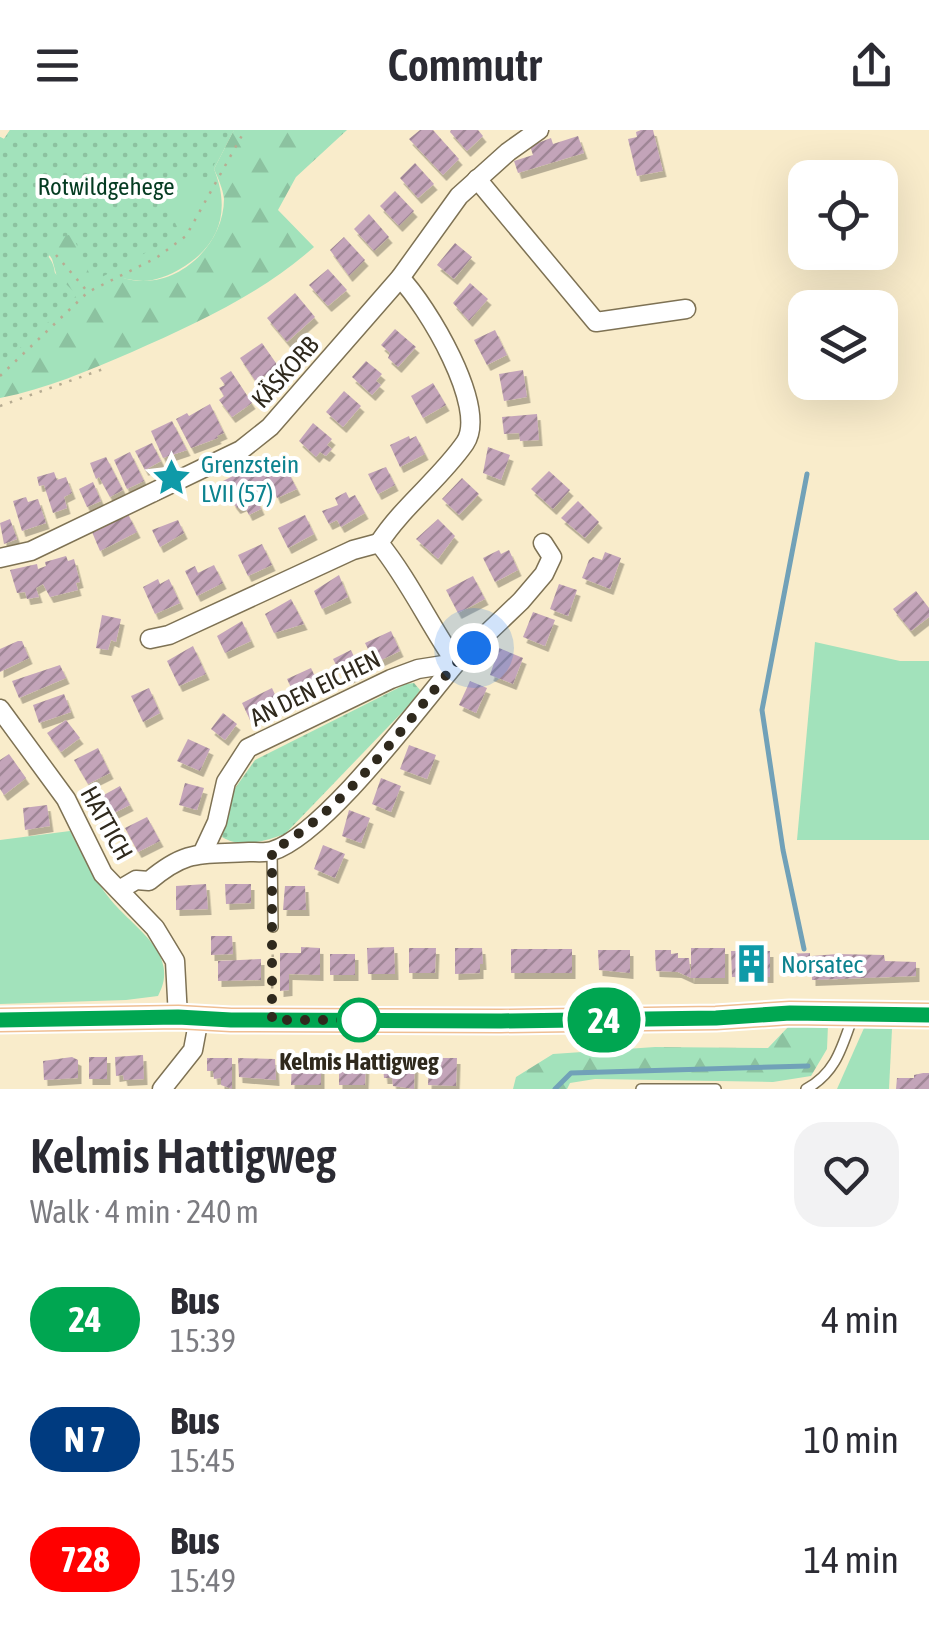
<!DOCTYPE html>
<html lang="en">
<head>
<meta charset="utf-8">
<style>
	:root { --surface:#fff; --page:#f2f2f3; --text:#2b2b33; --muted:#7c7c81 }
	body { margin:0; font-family:"Asap Condensed",sans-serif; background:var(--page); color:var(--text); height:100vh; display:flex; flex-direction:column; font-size:38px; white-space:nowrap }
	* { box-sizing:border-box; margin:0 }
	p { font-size:32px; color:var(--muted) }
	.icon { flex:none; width:55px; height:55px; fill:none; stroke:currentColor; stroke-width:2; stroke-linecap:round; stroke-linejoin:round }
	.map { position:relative; height:959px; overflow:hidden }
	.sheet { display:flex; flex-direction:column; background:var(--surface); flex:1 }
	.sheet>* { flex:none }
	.badge { padding:0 20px; border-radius:32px; font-size:35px; line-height:65px }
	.fabs { position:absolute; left:788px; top:30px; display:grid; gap:20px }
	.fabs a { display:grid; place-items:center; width:110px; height:110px; border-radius:20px; background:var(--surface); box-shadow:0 10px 40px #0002; font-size:50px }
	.you { position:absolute; width:50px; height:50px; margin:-25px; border:8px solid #fff; border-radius:50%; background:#1a73e8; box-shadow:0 0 0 15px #1a73e833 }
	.map>.badge { position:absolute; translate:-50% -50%; box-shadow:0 0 0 5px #fff }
	.round { display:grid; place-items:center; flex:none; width:105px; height:105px; border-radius:30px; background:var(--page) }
	.head { display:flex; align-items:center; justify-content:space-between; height:170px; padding:0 30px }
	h1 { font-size:48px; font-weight:600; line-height:75px }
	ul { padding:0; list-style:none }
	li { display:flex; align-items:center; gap:30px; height:120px; padding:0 30px }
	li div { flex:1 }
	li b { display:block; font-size:38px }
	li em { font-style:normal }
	li .badge { min-width:110px; font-weight:700; text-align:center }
	header { display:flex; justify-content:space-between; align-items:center; height:130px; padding:0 30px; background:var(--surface); font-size:45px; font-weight:600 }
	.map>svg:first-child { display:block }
</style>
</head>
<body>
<header><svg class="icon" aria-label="menu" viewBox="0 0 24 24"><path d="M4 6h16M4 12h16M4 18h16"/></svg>Commutr<svg class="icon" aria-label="share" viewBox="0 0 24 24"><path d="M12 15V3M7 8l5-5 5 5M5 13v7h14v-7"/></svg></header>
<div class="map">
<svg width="929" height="959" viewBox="0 0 929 959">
	<defs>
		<pattern id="forest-firs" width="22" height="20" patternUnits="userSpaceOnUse" patternTransform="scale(2.5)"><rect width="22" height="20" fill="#a2e2bb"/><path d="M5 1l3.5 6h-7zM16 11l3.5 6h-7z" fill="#8cc2a0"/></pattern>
		<pattern id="park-dots" width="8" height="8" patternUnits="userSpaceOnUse" patternTransform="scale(2.5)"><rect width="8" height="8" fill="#a2e2bb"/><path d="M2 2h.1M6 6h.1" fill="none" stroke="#8cc2a0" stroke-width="1.8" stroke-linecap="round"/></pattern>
		<pattern id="building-hatch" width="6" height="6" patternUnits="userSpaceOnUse" patternTransform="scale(2.5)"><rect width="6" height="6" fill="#c3a4b9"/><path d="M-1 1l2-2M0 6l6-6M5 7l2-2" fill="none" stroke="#9f8696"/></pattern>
		<filter id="shadow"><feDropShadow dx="3.5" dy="6" stdDeviation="0" flood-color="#0004"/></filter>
	</defs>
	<rect width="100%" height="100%" fill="#f9eccb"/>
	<g fill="#a2e2bb">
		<path d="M10 0H234L214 39C231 81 220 116 180 139 170 145 155 151 143 151 110 149 75 132 44 122 64 140 52 162 44 185L0 7 4 9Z"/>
		<polygon points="815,512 900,531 929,531 929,710 797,710"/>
		<path d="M70 701C82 724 93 748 110 769 132 797 182 824 158 866L126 870 0 874V710Z"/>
		<polygon points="864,898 892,899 889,959 837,959"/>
	</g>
	<g fill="url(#forest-firs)">
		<path d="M234 0H347L296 47 278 80 314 117C261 164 197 193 132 222 90 240 46 259 0 268V197L57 147 52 129 35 103 73 89 99 141C113 144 130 152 145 151 187 150 224 110 224 69 223 59 218 48 214 39Z"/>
		<polygon points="828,895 827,919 811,946 773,952 595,949 570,953 567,959 513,959 516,947 553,924 655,917 768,918 789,896"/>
	</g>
	<g fill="url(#park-dots)">
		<polygon points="10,0 234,0 207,47 191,51 162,66 181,105 149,124 147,122 93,152 72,104 45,112 50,125 44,132 77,165 55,187 35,202 0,239 0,7 4,9"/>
		<path d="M414 553 420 560 413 571 285 704C265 711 241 719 222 707L231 664 255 630 406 554Z"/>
	</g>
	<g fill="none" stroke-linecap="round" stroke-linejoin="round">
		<g stroke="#71a1b8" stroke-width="5">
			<polyline points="804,819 783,720 762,580 807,344"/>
			<polyline points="555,959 571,943 808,936"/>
		</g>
	</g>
	<g fill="url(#building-hatch)" filter="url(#shadow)">
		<polygon points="420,0 433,0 459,29 443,45 409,9"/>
		<polygon points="451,0 478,0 483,6 467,21 450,2"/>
		<polygon points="641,0 653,0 663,41 637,46 628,9 637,7 636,2"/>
		<polygon points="578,6 584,23 518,43 514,31 533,25 530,16 551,8 553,14"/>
		<polygon points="415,33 434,54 418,68 400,48"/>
		<polygon points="395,61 414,81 399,96 380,76"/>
		<polygon points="369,84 389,107 374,121 354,99"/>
		<polygon points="344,107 365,130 349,146 330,120"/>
		<polygon points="455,113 472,127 454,149 437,135"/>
		<polygon points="328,139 347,160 328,176 309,155"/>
		<polygon points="470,153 488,169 469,191 453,173"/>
		<polygon points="295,163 315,187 287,212 267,188"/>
		<polygon points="395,199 416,217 398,237 388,228 390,223 381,215"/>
		<polygon points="495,200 507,225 487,235 474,210"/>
		<polygon points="262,213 278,236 256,252 240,228"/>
		<polygon points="366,231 382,244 376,251 381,255 372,265 352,247"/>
		<polygon points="523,240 527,267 504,271 499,244"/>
		<polygon points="231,241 252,273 232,287 219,270 224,266 219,258 225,255 220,248"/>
		<polygon points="433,253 446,275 423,288 411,266"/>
		<polygon points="344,261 361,276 343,297 326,282"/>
		<polygon points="210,274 224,303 217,306 218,308 191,318 176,289 187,283 189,286"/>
		<polygon points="537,284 539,310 520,311 519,303 504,304 502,287"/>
		<polygon points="172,291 187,320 163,328 151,301"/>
		<polygon points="313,293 332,309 327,315 332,319 326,326 320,322 316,327 299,311"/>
		<polygon points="409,306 410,309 416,306 425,324 400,337 390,315"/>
		<polygon points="152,313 161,331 145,340 135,321"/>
		<polygon points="488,317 510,325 501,350 483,343"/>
		<polygon points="130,322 144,351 127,359 114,330"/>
		<polygon points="106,327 123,360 110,367 99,347 96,349 90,333"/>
		<polygon points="265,330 273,347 287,340 297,359 277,368 271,354 254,363 261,379 249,385 244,375 237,378 233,373 223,351"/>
		<polygon points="386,337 395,355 378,364 368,344"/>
		<polygon points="549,341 570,360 553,379 531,359"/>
		<polygon points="54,342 57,350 66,347 72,363 64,367 67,378 53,383 44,355 39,356 37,347"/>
		<polygon points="462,348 479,364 459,385 442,369"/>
		<polygon points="93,352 101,371 87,377 79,359"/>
		<polygon points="346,362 349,368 355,365 365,383 341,397 337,390 329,394 322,381 338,375 335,368"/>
		<polygon points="26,367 28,372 38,369 46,393 22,401 13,371"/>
		<polygon points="578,371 599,392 585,408 561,388"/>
		<polygon points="128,384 137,402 100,421 92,402"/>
		<polygon points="305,385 314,404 288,418 278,398"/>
		<polygon points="10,389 17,409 4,414 0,393"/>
		<polygon points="438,389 455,406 438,429 416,409"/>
		<polygon points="178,390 184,403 160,417 152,400"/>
		<polygon points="262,414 272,435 248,446 238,425"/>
		<polygon points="499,420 501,424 509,420 518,440 495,452 483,428"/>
		<polygon points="605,422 621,428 610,459 582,448 589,430 593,427 602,430"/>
		<polygon points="66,426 68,431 74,429 80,452 76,453 78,460 50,467 43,454 36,458 39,467 27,469 25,462 17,463 10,440 37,434 38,439 46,436 45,432"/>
		<polygon points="214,435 223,453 197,466 185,441 195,436 198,443"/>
		<polygon points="339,445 348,467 322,479 314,461"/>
		<polygon points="473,446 485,469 458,483 446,460"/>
		<polygon points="158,449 160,454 169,449 180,473 155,484 143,457"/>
		<polygon points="559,454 577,460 568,486 550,479"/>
		<polygon points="916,461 929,478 929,487 911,501 893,479"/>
		<polygon points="291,469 304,494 274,503 265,484"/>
		<polygon points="533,482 555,490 545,516 523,507"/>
		<polygon points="102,485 121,489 116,512 111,510 108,520 96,518"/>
		<polygon points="242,491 251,511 225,523 217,506"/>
		<polygon points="391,501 400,521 375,533 365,513"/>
		<polygon points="18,511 22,511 29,528 0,542 0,519"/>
		<polygon points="193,516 206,544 179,556 167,531"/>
		<polygon points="499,518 523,528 513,554 490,545"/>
		<polygon points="351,520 361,542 344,550 333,529"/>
		<polygon points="60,535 66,548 19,568 12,551"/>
		<polygon points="311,538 320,557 296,568 287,549"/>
		<polygon points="470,551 487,558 476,583 459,575"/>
		<polygon points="149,558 160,583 143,592 131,566"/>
		<polygon points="272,558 281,578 251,592 242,573"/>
		<polygon points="64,564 71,582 39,593 33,575"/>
		<polygon points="223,583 237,594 225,610 211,599"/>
		<polygon points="66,590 80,608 61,622 47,603"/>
		<polygon points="188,609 210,619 200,641 177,631"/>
		<polygon points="409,615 436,625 427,649 400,639"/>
		<polygon points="98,618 110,643 88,654 74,630"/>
		<polygon points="9,624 26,648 4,665 0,659 0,630"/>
		<polygon points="381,648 401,656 391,682 372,674"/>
		<polygon points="185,653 204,658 197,680 179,675"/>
		<polygon points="120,656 130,675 112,684 102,666"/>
		<polygon points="47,675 50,696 25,700 23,678"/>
		<polygon points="349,680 370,688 361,713 342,706"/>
		<polygon points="147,687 160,711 138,722 125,698"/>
		<polygon points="323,715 345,724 335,748 314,739"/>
		<polygon points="206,754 208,779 176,780 176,756"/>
		<polygon points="225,754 251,754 251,773 226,774"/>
		<polygon points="285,756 305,756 306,780 283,780"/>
		<polygon points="211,806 232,806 233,824 211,825"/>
		<polygon points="301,817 320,818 320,845 289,844 289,860 280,861 280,823 301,823"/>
		<polygon points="394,817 395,844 368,844 367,818"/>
		<polygon points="409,818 436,818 435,843 409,843"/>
		<polygon points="455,818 482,818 483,834 480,834 480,843 455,844"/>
		<polygon points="691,818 725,818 725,848 691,848 678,842 656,841 655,820 671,820 671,824 678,823 678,828 689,828 691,848"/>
		<rect x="511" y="819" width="61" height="24"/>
		<polygon points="598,820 630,820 630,843 599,840"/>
		<polygon points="731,821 770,821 770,847 732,847"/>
		<polygon points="810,823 810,840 786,840 785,824"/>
		<rect x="330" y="824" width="25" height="21"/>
		<polygon points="837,824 884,825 885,831 916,832 916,846 812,850 812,826"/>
		<polygon points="261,829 261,850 218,851 218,831"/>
		<polygon points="143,925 144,949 124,950 123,945 116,946 115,927"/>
		<polygon points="72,927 78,930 78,948 44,950 43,931"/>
		<rect x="89" y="927" width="18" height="22"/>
		<polygon points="382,927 415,929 414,959 393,956 392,948 384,948"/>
		<polygon points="207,928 232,928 232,959 221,955 221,948 214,949 213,941 207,941"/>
		<polygon points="238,928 275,929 276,950 239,947"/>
		<polygon points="292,928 321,928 321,955 291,955"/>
		<polygon points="440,928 457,928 456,956 428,955 429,930"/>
		<polygon points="339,929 366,929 365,955 339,955"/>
		<polygon points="923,943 929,943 929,959 896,959 897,948 914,948 914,945"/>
	</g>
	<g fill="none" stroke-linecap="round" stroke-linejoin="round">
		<defs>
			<g id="service">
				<polyline points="272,721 273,797"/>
				<polyline points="641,959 716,959"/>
				<path d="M806 959C836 943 842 917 853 886"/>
			</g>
			<g id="minor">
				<polyline points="477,49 596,192 686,179"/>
				<polyline points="0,428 31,421 241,320 270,297 400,148 459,66 508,22 539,0"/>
				<polyline points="150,509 169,505 353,420 379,413"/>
				<polyline points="0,579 66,669 103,744 155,798 175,831 178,887"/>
				<polyline points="203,722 217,692 226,652 248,618 391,549 418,539 456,533 521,471 544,444 552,427 543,413"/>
				<path d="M119 760 136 750 149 751C188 718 202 725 249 722 256 722 266 723 272 721 324 705 418 578 456 533 429 494 409 450 379 413 403 376 440 349 465 313 489 278 426 174 400 148"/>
				<polyline points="162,959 193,920 199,888"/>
			</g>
			<polyline id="primary" points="0,890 178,887 231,890 501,891 716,888 790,883 929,885"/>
		</defs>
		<use href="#service" stroke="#7e7254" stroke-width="12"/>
		<use href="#minor" stroke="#7e7254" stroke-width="21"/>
		<use href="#primary" stroke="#fff" stroke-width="29"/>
		<g stroke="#b7ac92" stroke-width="2.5" stroke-dasharray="2.5 8" stroke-linecap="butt">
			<polyline points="56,125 87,161"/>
			<polyline points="0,246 88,162 156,128 186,106 245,0"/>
			<polyline points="0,276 106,238"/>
			<polyline points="272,869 273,807"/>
		</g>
		<use href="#service" stroke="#fff" stroke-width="9"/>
		<use href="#minor" stroke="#fff" stroke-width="18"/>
		<use href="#primary" stroke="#efbe92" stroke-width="25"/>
	</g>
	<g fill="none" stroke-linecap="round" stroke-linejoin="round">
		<defs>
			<polyline id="line" points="0,890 178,887 231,890 501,891 716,888 790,883 929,885"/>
		</defs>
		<use href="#line" stroke="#fff" stroke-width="22"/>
		<use href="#line" stroke="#00a651" stroke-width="15"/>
		<path stroke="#2f291d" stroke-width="10" stroke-dasharray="0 18" d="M359 890H272V721C347 677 401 600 456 533L474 518"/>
	</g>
	<defs>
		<symbol id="sight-bare" viewBox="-9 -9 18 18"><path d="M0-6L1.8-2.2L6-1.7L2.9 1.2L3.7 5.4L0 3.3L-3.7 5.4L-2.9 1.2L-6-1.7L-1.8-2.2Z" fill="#0f9aa8" stroke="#fff" stroke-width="2.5" paint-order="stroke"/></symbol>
		<symbol id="building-bare" viewBox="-9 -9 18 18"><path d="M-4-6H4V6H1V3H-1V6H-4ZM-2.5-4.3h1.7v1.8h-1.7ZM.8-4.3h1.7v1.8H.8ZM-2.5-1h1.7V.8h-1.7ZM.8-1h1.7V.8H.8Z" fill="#0f9aa8" stroke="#fff" stroke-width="2.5" paint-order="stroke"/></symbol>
	</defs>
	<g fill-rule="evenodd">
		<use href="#sight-bare" x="144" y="320" width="55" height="55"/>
		<use href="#building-bare" x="724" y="806" width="55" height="55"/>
	</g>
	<circle fill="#fff" stroke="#00a651" stroke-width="5" cx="359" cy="890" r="20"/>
	<g text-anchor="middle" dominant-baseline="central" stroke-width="8" stroke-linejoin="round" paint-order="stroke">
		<g font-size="25" fill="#043b21" stroke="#fff">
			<text x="106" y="56">Rotwildgehege</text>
		</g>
		<g font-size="25" fill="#2f291d" stroke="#fff">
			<text transform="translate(285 242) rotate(-48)">KÄSKORB</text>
			<text transform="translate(315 558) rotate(-26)">AN DEN EICHEN</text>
			<text transform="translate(107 693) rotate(61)">HATTICH</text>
		</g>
		<g font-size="25" fill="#0d838f" stroke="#fff" text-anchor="start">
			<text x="201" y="334">Grenzstein<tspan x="201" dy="29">LVII (57)</tspan></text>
			<text x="781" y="834">Norsatec</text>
		</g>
		<g font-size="25" font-weight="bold" fill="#2f291d" stroke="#fff">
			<text x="359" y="931">Kelmis Hattigweg</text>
		</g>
	</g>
</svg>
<div class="fabs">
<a><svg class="icon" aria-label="locate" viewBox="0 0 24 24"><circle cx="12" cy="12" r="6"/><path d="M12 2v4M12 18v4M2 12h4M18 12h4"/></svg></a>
<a><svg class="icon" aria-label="layers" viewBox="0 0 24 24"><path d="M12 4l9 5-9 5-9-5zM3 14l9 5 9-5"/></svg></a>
</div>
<div class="you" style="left:474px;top:518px"></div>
<b class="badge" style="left:604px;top:890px;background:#00a651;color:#fff">24</b>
</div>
<section class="sheet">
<div class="head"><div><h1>Kelmis Hattigweg</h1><p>Walk · 4 min · 240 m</p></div><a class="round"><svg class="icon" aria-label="heart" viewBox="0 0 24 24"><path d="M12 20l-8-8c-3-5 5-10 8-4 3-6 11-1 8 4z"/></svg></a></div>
<ul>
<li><span class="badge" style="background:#00a651;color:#fff">24</span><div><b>Bus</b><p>15:39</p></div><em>4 min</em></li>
<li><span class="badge" style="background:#003b80;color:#fff">N 7</span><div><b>Bus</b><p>15:45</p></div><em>10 min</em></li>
<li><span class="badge" style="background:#f00;color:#fff">728</span><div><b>Bus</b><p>15:49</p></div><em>14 min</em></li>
</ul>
</section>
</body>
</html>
